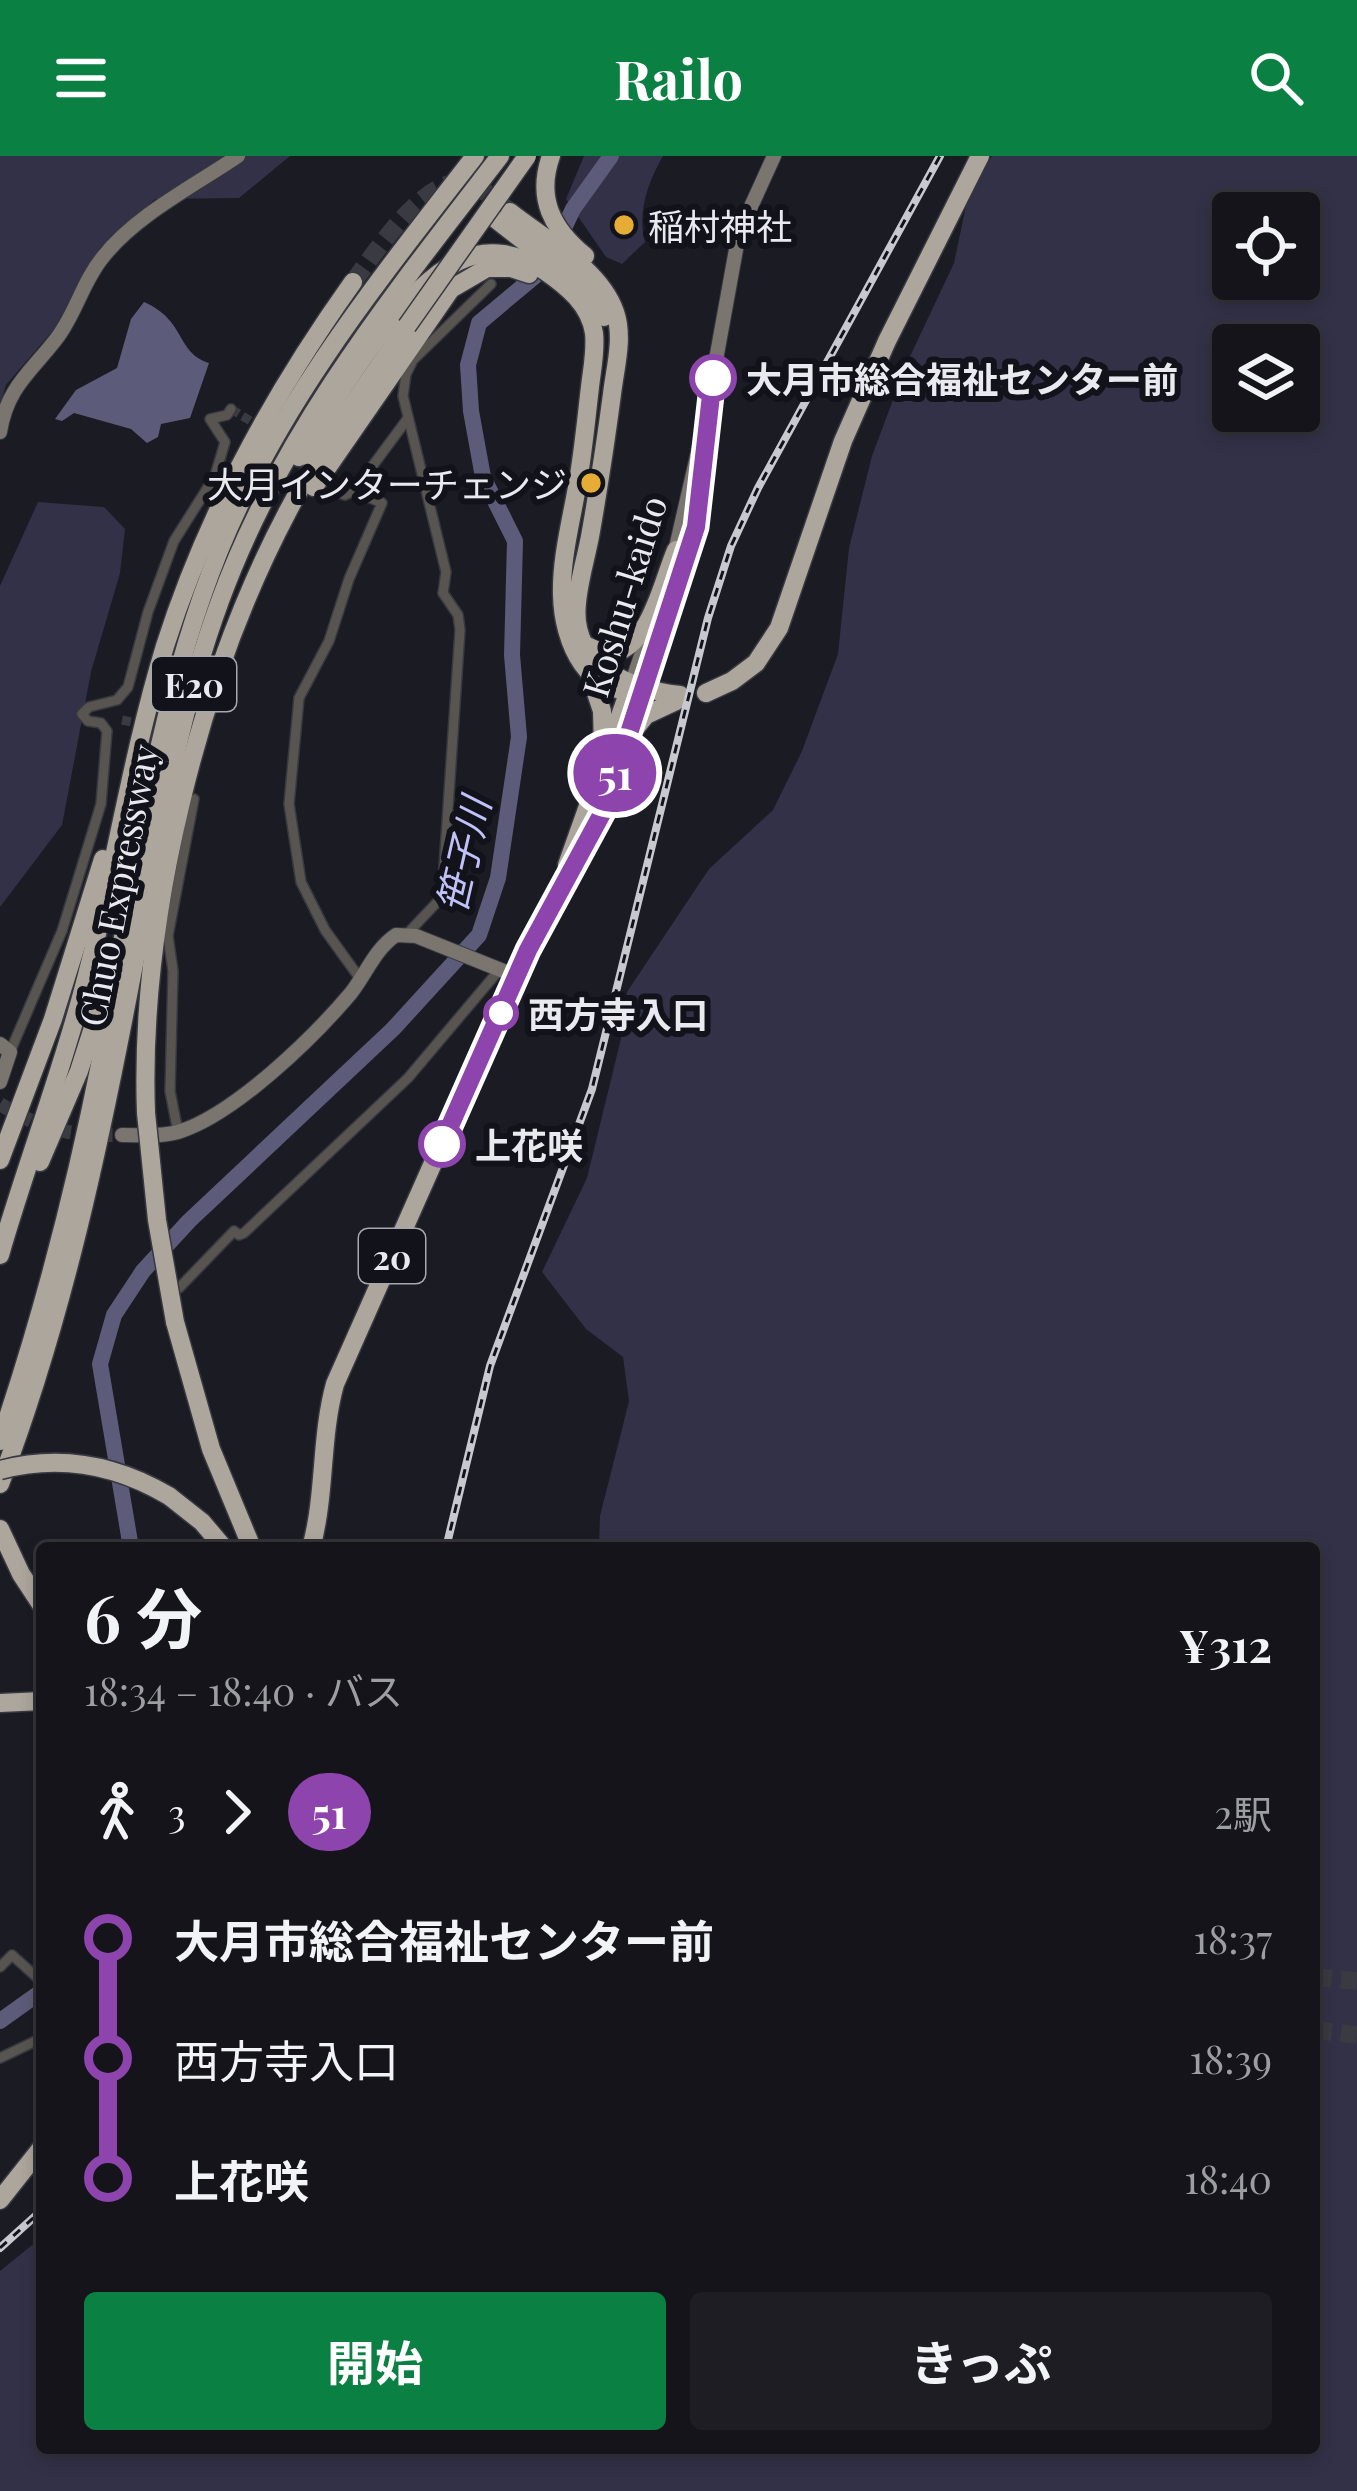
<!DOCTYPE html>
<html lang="ja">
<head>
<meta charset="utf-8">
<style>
	:root { --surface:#14141a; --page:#1d1d23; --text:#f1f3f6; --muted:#9d9ea2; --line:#333339; --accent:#0b8043 }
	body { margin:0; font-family:"Playfair Display","Noto Sans JP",serif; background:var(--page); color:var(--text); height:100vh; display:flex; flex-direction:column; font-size:45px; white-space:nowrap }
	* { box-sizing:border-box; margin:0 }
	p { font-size:39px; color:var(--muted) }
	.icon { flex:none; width:66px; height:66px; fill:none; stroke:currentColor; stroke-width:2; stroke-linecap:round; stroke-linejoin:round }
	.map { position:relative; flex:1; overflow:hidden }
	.panel { position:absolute; left:36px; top:1386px; width:1284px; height:912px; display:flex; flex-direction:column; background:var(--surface); border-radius:12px; box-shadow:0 6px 18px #0003,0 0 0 3px var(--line) }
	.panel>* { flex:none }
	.badge { padding:0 24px; border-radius:39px; font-size:42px; line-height:78px }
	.controls { position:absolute; left:1212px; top:36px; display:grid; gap:24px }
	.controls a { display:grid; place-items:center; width:108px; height:108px; border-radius:12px; background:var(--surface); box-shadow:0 6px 18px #0003,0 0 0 3px var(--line); font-size:60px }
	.map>.badge { position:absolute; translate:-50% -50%; box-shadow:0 0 0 6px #fff }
	.legs { display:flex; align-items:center; gap:18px; height:132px; padding:0 48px; font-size:39px }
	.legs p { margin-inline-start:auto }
	.summary { display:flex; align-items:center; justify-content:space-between; height:204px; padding:0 48px }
	h1 { font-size:66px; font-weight:700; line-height:90px }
	.cta { display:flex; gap:24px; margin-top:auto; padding:24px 48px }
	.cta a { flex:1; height:138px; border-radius:12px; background:var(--accent); color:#fff; font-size:48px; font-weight:700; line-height:138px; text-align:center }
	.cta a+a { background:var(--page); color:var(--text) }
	ul { padding:0 48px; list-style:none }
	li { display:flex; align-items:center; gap:42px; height:120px; font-size:45px }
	li i { display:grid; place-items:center; width:18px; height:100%; margin:0 15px; background:currentColor }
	li i::after { content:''; width:30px; height:30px; margin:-15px; border:9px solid; border-radius:50%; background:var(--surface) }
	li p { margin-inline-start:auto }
	li:first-child i { background:linear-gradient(#0000 50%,currentColor 0) }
	li:last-child i { background:linear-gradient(currentColor 50%,#0000 0) }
	header { display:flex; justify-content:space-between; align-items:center; height:156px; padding:0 48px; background:var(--accent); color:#fff; font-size:54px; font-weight:700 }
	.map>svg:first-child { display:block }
</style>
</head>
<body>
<header><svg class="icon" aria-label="menu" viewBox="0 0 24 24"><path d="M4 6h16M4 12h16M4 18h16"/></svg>Railo<svg class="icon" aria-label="search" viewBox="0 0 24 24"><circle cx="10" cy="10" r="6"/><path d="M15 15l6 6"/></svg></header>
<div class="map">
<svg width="1357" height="2335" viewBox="0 0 1357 2335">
	<rect width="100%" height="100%" fill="#1b1b23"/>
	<g fill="#323147" fill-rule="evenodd">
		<polygon points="0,0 290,0 239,42 155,43 99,93 55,172 6,229 0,249"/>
		<path d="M584 0H663C648 26 637 57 645 86L622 108 606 101 566 43Z"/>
		<path d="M992 0H1357V2335H0V2115L42 2081V2292H1314V1392H599L600 1360 629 1245 623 1201 586 1173 542 1116 587 1022 625 866 627 836 709 713 773 654 802 595 838 498 849 392 872 300 906 209 954 107 967 45ZM1233 57H1299V123H1233ZM1233 189H1299V255H1233Z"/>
		<polygon points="38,346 104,351 125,373 120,417 91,516 62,669 0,751 0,430"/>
	</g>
	<path fill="#5c5c7a" d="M144 146C186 164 176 197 209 207L190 262 161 268 158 281 147 287 131 273 74 257 62 265 55 263 76 234 117 212 131 163Z"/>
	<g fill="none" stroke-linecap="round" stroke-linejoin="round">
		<g stroke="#5c5c7a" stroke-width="16">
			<polyline points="557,87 573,53 611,0"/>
			<polyline points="131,1392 100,1208 114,1159 143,1115 189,1065 393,873 479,779 498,722 519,581 512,499 515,385 483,321 471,255 468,209 479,167 541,115"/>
			<polyline points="0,1865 42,1835"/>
		</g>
		<g stroke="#3a3a42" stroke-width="9" stroke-dasharray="9 4.5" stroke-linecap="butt">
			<polyline points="231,253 262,272"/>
			<polyline points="122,564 146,569"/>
		</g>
		<path stroke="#3a3a42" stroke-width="14" stroke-dasharray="14 7" stroke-linecap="butt" d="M0 948C46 976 69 979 122 979"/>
		<g stroke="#3a3a42" stroke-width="18" stroke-dasharray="18 9" stroke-linecap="butt">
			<path d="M353 126C376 96 425 19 466 27 482 30 494 44 507 53"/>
			<polyline points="1314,1821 1357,1825"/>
			<polyline points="1314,1874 1357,1879"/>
		</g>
		<defs>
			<g id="street">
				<polyline points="354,335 408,262"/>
				<polyline points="339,337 345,339 354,335 382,347 349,423 329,485 299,542 289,648 301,726 325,774 361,824"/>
				<polyline points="407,778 442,741 460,474 458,459 443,437 446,416 403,240 406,218 413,204 491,128"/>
				<polyline points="10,896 62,775 101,648 107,575 101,567 88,565 82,558 89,551 117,544 128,531 148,456 174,385 215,320 225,286 210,263 227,259 231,253"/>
				<polyline points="178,976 170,935 173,815 168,780 194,643"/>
				<polyline points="179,1132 234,1075 239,1079 244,1077 408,922 500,813"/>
				<polyline points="0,1811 12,1799 42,1826"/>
				<polyline points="0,1902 42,1882"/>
			</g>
			<g id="secondary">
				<path d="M0 276C7 231 31 216 57 182 76 157 83 125 103 101 136 59 194 30 238 0"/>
				<polyline points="674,400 704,270 739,77 774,0"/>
				<polyline points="631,529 650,473"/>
				<polyline points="643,534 696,371 700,323"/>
				<polyline points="0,888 10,896 0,926"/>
				<path d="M122 979C141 979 160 981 178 976 234 959 313 882 351 837 366 818 375 793 396 779L416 780 516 820"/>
			</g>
			<g id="highway">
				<path d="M551 0C536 42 552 73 585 100"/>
				<path d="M510 56C545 84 600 112 615 156 624 182 615 212 612 238 606 284 599 329 591 375 587 399 579 423 577 447 570 509 629 533 680 539"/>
				<polyline points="494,62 586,133 604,161"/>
				<path d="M299 301C334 245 400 132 459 105 488 91 519 97 545 115 567 130 590 149 594 177 596 195 592 213 590 231 586 265 583 298 577 331 571 366 561 403 562 439 563 487 588 543 643 534"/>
				<polyline points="314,331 451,133 487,112 511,112 529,118"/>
				<path d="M587 490 608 499C651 491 661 429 676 394"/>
				<polyline points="590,519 602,555 603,591"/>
				<polyline points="706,537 732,525 756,507 779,472 843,285 887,185 980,0"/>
				<polyline points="633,575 646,559 676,545"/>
				<polyline points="567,709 631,529"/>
				<path d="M146 957C139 765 198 525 288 355 322 290 365 230 407 170"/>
				<polyline points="0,1004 53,863 103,703"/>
				<polyline points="40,1006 79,915 99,853"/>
				<path d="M0 1099C27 1005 63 914 87 819 115 710 132 598 165 490 207 358 273 238 353 126"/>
				<polyline points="175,1166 211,1293 252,1392"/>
				<path d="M0 1285C43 1159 76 1030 102 899 134 730 154 556 219 395 279 247 378 125 475 0"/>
				<path d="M0 1328C64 1160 101 983 134 808 157 686 177 562 220 445 281 277 392 140 500 0"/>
				<polyline points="169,1340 202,1366 224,1392"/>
				<polyline points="0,1373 21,1418 42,1450"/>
				<path d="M311 1392C326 1338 320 1282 335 1228L528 793 593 677 643 534"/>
				<polyline points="0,1547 42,1545"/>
				<polyline points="0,2044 42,1991"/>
			</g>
		</defs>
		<use href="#street" stroke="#383840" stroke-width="12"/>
		<use href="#secondary" stroke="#383840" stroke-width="16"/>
		<use href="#highway" stroke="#383840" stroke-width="21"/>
		<use href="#street" stroke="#585551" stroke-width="9"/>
		<use href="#secondary" stroke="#7a766f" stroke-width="14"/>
		<use href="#highway" stroke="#aca69c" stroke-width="18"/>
		<defs>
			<g id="rail">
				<polyline points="446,1392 490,1210 592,933 708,462 731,390 758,332 940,0"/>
				<polyline points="0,2092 42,2054"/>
			</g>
		</defs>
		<use href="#rail" stroke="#c8c8cf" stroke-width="8"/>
		<use href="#rail" stroke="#12121a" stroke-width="3" stroke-dasharray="9" stroke-linecap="butt"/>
		<defs>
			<g id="highway-bridge">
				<polyline points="407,170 527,0"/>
				<polyline points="146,957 157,1064 175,1166"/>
				<path d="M0 1314C60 1298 115 1308 169 1340"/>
			</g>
		</defs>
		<use href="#highway-bridge" stroke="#383840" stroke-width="21" stroke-linecap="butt"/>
		<use href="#highway-bridge" stroke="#aca69c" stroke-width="18"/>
	</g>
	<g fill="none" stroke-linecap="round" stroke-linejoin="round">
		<defs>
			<polyline id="line-1" points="442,988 528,794 604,654 696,371 713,222"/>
		</defs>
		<use href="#line-1" stroke="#fff" stroke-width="27"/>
		<use href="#line-1" stroke="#8e44ad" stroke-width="18"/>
	</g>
	<g fill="#e6ac36" stroke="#12121a" stroke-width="4.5">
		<circle cx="624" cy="69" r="12"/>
		<circle cx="591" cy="327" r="12"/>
	</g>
	<g fill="#fff" stroke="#8e44ad" stroke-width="6">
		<circle cx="713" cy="222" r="21"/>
		<circle cx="501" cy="857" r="15"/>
		<circle cx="442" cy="988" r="21"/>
	</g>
	<g text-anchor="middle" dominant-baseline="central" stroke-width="12" stroke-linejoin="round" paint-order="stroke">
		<g fill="#12121a" stroke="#a8a8af" stroke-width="3">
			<rect x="152" y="501" width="84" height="54" rx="9"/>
			<rect x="359" y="1073" width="66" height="54" rx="9"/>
		</g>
		<g font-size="33" font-weight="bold" fill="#e9e9ef">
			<text x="194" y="528">E20</text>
			<text x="392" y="1100">20</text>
		</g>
		<g font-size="36" fill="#e9e9ef" stroke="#12121a" text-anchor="start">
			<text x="648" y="69">稲村神社</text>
			<text x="567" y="327" text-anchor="end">大月インターチェンジ</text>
		</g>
		<g font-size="36" font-weight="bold" fill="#e9e9ef" stroke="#12121a" text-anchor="start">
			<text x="746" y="222">大月市総合福祉センター前</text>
			<text x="528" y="857">西方寺入口</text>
			<text x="475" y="988">上花咲</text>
		</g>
		<g font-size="36" fill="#e9e9ef" stroke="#12121a">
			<text transform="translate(623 440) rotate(-73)">Koshu-kaido</text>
			<text transform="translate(117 729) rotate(-79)">Chuo Expressway</text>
		</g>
		<g font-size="39" font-style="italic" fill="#c1c1f9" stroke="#12121a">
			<text transform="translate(462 699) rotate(-77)">笹子川</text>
		</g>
	</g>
</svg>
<div class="controls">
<a><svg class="icon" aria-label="locate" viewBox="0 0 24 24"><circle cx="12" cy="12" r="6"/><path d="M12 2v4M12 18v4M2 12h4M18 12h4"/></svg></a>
<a><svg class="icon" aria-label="layers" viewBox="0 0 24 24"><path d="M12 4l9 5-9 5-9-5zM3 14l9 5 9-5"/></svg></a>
</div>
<b class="badge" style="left:615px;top:617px;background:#8e44ad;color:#fff">51</b>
<section class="panel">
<div class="summary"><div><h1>6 分</h1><p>18:34 – 18:40 · バス</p></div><b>¥312</b></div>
<div class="legs"><svg class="icon" aria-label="walk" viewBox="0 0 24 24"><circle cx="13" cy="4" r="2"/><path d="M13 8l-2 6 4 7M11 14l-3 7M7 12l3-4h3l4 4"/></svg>3<svg class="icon" aria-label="forward" viewBox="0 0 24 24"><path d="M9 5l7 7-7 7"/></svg><b class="badge" style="background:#8e44ad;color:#fff">51</b><p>2駅</p></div>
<ul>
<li><i style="color:#8e44ad"></i><b>大月市総合福祉センター前</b><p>18:37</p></li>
<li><i style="color:#8e44ad"></i><span>西方寺入口</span><p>18:39</p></li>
<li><i style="color:#8e44ad"></i><b>上花咲</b><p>18:40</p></li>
</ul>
<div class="cta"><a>開始</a><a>きっぷ</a></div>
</section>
</div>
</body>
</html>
